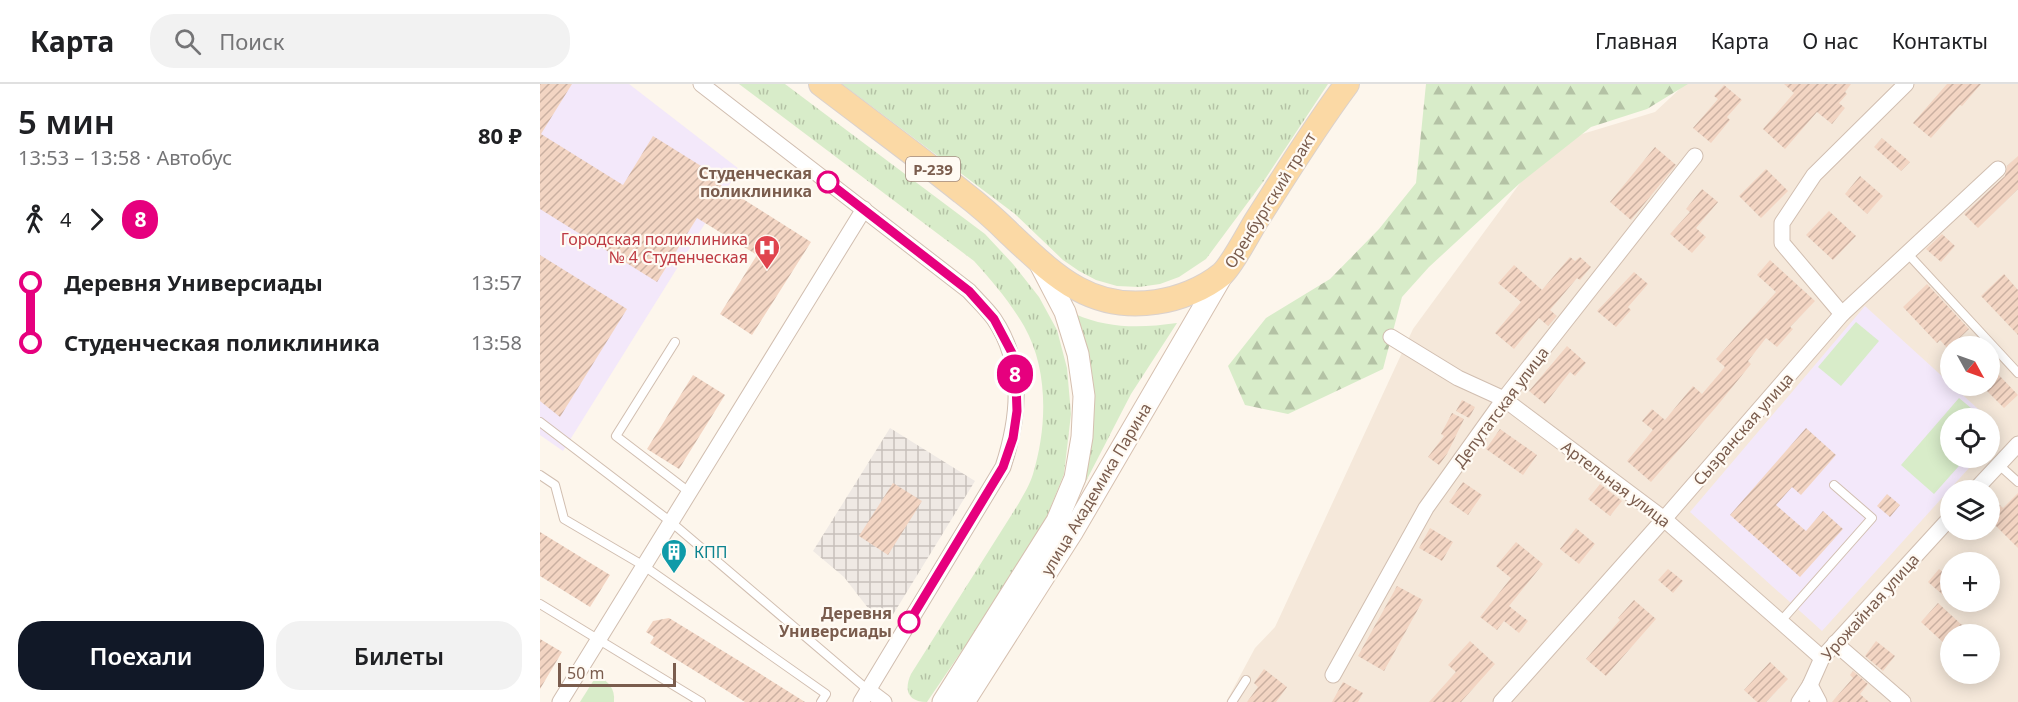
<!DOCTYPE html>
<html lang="ru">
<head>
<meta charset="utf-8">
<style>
	:root { --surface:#fff; --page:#f2f2f2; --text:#202124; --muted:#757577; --line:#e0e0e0; --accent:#111827 }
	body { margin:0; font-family:"Noto Sans",sans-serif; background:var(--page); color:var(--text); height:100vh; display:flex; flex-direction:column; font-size:22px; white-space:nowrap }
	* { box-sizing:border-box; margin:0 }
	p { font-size:20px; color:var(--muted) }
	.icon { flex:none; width:33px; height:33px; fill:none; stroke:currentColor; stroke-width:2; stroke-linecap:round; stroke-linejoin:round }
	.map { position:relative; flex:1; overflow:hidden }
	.side { display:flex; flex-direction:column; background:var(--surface); width:540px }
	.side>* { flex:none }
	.badge { padding:0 12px; border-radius:20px; font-size:21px; line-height:39px }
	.needle { width:39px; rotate:130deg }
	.fabs { position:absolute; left:1400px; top:252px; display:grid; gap:12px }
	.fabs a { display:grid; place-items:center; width:60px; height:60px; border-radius:50%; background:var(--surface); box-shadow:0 3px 15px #0003; font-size:30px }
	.scale { position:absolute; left:18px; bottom:15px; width:118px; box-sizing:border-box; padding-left:6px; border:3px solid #7a5c4d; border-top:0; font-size:16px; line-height:21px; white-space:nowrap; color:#7a5c4d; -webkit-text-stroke:4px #fffaf3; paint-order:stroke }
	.map>.badge { position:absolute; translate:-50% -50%; box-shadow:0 0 0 3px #fff }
	.legs { display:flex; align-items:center; gap:9px; height:66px; padding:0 18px; font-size:20px }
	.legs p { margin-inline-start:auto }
	.summary { display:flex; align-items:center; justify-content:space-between; height:102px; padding:0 18px }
	h1 { font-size:33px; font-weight:600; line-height:45px }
	.button { display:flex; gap:12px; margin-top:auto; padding:12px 18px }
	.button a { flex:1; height:69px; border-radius:24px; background:var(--accent); color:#fff; font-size:24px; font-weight:600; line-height:69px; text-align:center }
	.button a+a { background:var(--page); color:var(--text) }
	ul { padding:0 18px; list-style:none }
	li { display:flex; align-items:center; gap:21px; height:60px; font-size:22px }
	li i { display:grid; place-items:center; width:9px; height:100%; margin:0 8px; background:currentColor }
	li i::after { content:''; width:15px; height:15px; margin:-8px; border:4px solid; border-radius:50%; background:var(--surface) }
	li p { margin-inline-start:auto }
	li:first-child i { background:linear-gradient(#0000 50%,currentColor 0) }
	li:last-child i { background:linear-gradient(currentColor 50%,#0000 0) }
	header { display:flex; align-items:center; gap:36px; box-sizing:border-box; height:84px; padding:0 30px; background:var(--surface); border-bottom:2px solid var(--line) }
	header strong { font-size:28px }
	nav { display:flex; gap:33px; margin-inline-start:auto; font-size:21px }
	.search { width:420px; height:54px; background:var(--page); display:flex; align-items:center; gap:15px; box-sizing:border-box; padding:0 21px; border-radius:24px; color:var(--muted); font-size:22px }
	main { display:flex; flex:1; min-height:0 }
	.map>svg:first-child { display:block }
</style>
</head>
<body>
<header>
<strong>Карта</strong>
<div class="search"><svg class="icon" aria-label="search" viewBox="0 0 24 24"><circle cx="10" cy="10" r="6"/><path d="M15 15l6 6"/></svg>Поиск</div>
<nav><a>Главная</a><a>Карта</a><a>О нас</a><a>Контакты</a></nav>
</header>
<main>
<section class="side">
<div class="summary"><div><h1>5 мин</h1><p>13:53 – 13:58 · Автобус</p></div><b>80 ₽</b></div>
<div class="legs"><svg class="icon" aria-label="walk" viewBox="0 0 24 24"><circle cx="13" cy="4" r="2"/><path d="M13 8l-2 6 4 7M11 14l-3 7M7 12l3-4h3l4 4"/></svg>4<svg class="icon" aria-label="forward" viewBox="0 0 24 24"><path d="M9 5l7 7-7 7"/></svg><b class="badge" style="background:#e6007e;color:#fff">8</b></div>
<ul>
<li><i style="color:#e6007e"></i><b>Деревня Универсиады</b><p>13:57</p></li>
<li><i style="color:#e6007e"></i><b>Студенческая поликлиника</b><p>13:58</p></li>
</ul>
<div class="button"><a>Поехали</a><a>Билеты</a></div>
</section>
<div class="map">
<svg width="1478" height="618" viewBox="0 0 1478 618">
	<defs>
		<pattern id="industrial-grid" width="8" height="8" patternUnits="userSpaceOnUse" patternTransform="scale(1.5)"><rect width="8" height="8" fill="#efe9e4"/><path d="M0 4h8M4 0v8" fill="none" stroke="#c7c0bb"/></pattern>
		<pattern id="grass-tufts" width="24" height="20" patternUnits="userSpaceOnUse" patternTransform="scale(1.5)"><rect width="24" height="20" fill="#d8ecc9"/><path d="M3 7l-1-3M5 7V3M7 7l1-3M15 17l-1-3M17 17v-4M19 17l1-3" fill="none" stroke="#b4c2a5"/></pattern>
		<pattern id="forest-firs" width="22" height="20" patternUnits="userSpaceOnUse" patternTransform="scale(1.5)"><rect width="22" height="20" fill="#d8ecc9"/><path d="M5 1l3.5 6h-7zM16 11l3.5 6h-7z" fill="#b4c2a5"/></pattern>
		<pattern id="building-hatch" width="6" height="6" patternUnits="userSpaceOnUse" patternTransform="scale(1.5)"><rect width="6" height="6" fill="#f3d5c3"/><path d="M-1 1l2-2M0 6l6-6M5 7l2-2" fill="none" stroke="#cab0a1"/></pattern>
	</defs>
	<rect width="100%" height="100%" fill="#fdf6ec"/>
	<path fill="#f5e8da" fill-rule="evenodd" d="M1145 0H1478V618H686L715 564 735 543 873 245 994 80 1029 54 1115 28ZM1410 262H1449V302H1410ZM1410 334H1449V374H1410ZM1410 406H1449V446H1410ZM1410 478H1449V518H1410ZM1410 550H1449V590H1410Z"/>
	<polygon fill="url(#industrial-grid)" points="350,344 435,397 349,537 328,524 304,493 273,467"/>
	<g fill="#f3e8fa">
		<polygon points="0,0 89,0 199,85 23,367 0,351"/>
		<polygon points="1325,222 1448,334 1410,334 1410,374 1438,374 1282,547 1150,428"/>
	</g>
	<g fill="url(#grass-tufts)">
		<path d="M199 0H245L445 150 473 180 499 213 517 246 527 284 531 330 524 390 505 437 461 509 387 618C367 618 364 605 371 590L479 419C484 410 490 400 493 390 507 344 509 286 484 242 470 218 453 198 434 177Z"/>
		<polygon points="302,0 788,0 723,98 666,175 639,193 620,200 599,203 577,202 556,196 539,187 523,176 475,130"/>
		<path d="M535 230C569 245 601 244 637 239L591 310 543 403C550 366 559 322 551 284 547 266 540 248 535 230Z"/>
	</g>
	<polygon fill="url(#forest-firs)" points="886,0 1148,0 1107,25 1051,43 979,100 889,183 862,213 843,285 748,330 705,321 688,282 726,234 790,195 839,145 876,99"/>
	<g fill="#d8ecc9">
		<polygon points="1316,238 1339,257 1301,302 1278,283"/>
		<polygon points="1419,314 1443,334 1410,334 1410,374 1426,374 1394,410 1361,381"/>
		<path d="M57 591C69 598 75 604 74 618H40Z"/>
	</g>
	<g fill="url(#building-hatch)">
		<polygon points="0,0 32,0 1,50 83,101 113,52 182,95 179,100 271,158 212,251 180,230 217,171 157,134 117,198 0,125"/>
		<polygon points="1244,0 1311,0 1305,8 1307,10 1299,19 1305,24 1292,40 1277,28 1245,65 1223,45 1254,9"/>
		<polygon points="1407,0 1441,0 1422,22 1420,21 1391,54 1373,39"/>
		<polygon points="1184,1 1202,16 1187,33 1190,36 1171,59 1153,44 1178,15 1174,12"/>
		<polygon points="1342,54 1370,78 1361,87 1334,63"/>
		<polygon points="1115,63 1136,81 1091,136 1070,118"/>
		<polygon points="1478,72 1478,105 1438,144 1424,130 1465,92 1467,82"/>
		<polygon points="1226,85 1248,107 1221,134 1199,112"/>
		<polygon points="1320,92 1343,112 1327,130 1305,110"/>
		<polygon points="1162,105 1178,118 1156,144 1166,153 1152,169 1130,150 1150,128 1146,125"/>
		<polygon points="1289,127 1316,152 1293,176 1266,151"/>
		<polygon points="1402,150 1415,162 1401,178 1386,165"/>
		<polygon points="0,171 87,225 20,333 0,317"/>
		<polygon points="1030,173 1035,177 1040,173 1051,183 1040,196 1037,194 1010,226 1017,232 1008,242 999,234 974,265 955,249 981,218 958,199 974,181 1002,206"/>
		<polygon points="1230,176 1275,217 1250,243 1253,245 1237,263 1226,254 1208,277 1211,280 1177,322 1111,398 1087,377 1113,346 1102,337 1112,325 1125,336 1153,302 1162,310 1185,283 1176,275 1236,208 1217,191"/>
		<polygon points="1094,188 1108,200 1088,223 1091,226 1076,243 1057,227"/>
		<polygon points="1464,190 1478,206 1478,251 1441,212"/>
		<polygon points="1387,200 1429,245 1408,265 1400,256 1397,259 1363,223"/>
		<polygon points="1027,262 1046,279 1035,292 1030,288 1005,320 989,307"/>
		<polygon points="1456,288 1478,311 1464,324 1442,302 1449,302 1449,295"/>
		<polygon points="153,291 185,311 139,385 107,365"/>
		<polygon points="922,316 935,323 929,334 916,327"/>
		<polygon points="912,329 924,335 907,370 899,381 888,373 904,352 901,350"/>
		<polygon points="1266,344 1296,371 1261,411 1252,403 1236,421 1266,447 1283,427 1303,445 1260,493 1190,431"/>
		<polygon points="960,345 997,371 983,391 946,365"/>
		<polygon points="923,398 942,411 928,431 909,418"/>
		<polygon points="353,399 382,417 348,471 319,452"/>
		<polygon points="1060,400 1082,417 1070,432 1048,415"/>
		<polygon points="1478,409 1478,464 1449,435 1449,410 1463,424"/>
		<polygon points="1347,410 1360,421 1350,433 1337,422"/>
		<polygon points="890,444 913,458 902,477 879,464"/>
		<polygon points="1036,444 1055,460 1039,480 1020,465"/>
		<polygon points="0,448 70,491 50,523 0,492"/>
		<polygon points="976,458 1003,480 969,522 988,537 979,549 964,537 957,546 940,533 971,494 956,482"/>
		<polygon points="1410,482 1410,503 1403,511 1388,498 1399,485 1404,489"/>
		<polygon points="1128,485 1143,497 1133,509 1118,496"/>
		<polygon points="857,502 883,516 844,587 818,572"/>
		<polygon points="1094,516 1116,535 1066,592 1046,575 1080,536 1078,534"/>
		<polygon points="1398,519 1423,542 1415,550 1410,550 1410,556 1406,561 1381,538"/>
		<polygon points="129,534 219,589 265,618 205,618 110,559 114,553 106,548 113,537"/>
		<polygon points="0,555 22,568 0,605"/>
		<polygon points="930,557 955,580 921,618 889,618 916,588 908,581"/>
		<polygon points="1336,557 1355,572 1343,587 1325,572"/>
		<polygon points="1230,578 1248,595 1226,618 1217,618 1204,606"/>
		<polygon points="724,585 747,603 736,618 707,618 718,603 714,599"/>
		<polygon points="1313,587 1328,600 1320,610 1329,618 1292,618 1313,594 1310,591"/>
		<polygon points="803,598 823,609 818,618 792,618"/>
	</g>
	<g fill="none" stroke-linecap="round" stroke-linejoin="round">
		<defs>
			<g id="service">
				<polyline points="1368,170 1478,289"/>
				<polyline points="135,258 76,352 149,408"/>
				<polyline points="0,338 131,438 328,606"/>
				<polyline points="1459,381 1478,398"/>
				<polyline points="0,391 15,401 24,435 104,482 286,610 281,618"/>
				<polyline points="0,520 161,618"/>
				<polyline points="1241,537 1332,434 1294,401"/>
				<polyline points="692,618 706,596"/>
			</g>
			<g id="minor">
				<path d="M161 0 429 207C437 216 447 225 454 235 485 281 479 334 463 383L321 618"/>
				<polyline points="1302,230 1242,159 1242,139 1274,91 1366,0"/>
				<polyline points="851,253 918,294 964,315 1124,435 1282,574"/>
				<polyline points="1435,406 1478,360"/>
				<polyline points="1295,559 1363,618"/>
				<polyline points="793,591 886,424 964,315 1155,72"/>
				<polyline points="1270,601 1279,618"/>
				<polyline points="328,606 344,618"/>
				<polyline points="20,618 324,125"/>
				<polyline points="961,618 1124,435 1302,230 1458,85"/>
				<polyline points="1259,618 1270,601 1282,574 1410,434"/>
			</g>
			<g id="secondary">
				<polyline points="403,618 517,437 535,394 542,353 544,312 538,270 525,228 499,178"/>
				<polyline points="424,618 533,447 683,190"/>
			</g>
			<path id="primary" d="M281 0C328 36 376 71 422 108 439 121 455 135 470 150 514 191 550 228 616 218 638 215 664 205 682 190 692 181 708 150 716 137 746 90 774 44 807 0"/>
		</defs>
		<use href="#service" stroke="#d1beb0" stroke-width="10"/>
		<use href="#minor" stroke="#d1beb0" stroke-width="17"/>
		<use href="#secondary" stroke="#d6c0b0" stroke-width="23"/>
		<use href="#primary" stroke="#dad1cd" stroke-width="26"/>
		<use href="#service" stroke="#fff" stroke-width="8"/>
		<use href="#minor" stroke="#fff" stroke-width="15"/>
		<use href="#secondary" stroke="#fff" stroke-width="21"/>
		<use href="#primary" stroke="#fbd9a5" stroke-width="24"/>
	</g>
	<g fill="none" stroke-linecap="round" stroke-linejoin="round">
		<defs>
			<polyline id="line-1" points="288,98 429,207 454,235 472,269 476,299 477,327 473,354 463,383 369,538"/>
		</defs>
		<use href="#line-1" stroke="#fff" stroke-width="14"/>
		<use href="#line-1" stroke="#e6007e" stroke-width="9"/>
	</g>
	<defs>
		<symbol id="hospital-pin" viewBox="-11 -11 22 30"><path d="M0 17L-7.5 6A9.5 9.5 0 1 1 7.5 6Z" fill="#e0444e" stroke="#fffaf3"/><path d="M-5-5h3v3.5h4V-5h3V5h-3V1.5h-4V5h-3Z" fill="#fff"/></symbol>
		<symbol id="building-pin" viewBox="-11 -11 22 30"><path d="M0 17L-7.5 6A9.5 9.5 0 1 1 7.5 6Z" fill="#0f9aa8" stroke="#fffaf3"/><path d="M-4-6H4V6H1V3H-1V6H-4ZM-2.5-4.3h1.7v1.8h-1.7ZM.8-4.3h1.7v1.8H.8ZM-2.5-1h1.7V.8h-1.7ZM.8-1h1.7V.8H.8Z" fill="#fff"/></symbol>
	</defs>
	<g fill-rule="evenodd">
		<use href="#hospital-pin" x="212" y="149" width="30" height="40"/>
		<use href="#building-pin" x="119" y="453" width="30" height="40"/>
	</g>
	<g fill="#fff" stroke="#e6007e" stroke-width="3">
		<circle cx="288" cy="98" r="10"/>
		<circle cx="369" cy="538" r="10"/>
	</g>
	<g text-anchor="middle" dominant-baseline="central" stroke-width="4.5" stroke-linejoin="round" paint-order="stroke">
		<rect fill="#fffaf3" stroke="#a28b7f" stroke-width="1.5" x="366" y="73" width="54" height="24" rx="4.5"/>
		<g font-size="15" font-weight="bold" fill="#7a5c4d">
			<text x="393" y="85">Р-239</text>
		</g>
		<g font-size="16" font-weight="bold" fill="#7a5c4d" stroke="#fffaf3" text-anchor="end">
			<text x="272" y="89">Студенческая<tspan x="272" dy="18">поликлиника</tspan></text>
			<text x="352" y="529">Деревня<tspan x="352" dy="18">Универсиады</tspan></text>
		</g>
		<g font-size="16" fill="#7a5c4d" stroke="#fffaf3">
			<text transform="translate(730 116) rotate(-58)">Оренбургский тракт</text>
			<text transform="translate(961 323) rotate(-53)">Депутатская улица</text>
			<text transform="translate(1203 345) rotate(-49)">Сызранская улица</text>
			<text transform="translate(1076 400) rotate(37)">Артельная улица</text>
			<text transform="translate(556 405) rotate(-59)">улица Академика Парина</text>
			<text transform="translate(1330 523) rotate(-48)">Урожайная улица</text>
		</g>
		<g font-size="16" fill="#be3a42" stroke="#fffaf3" text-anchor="end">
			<text x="208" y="155">Городская поликлиника<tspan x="208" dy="18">№ 4 Студенческая</tspan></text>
		</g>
		<g font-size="16" fill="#0d838f" stroke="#fffaf3" text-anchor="start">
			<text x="154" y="468">КПП</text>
		</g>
	</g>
</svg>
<div class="fabs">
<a><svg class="needle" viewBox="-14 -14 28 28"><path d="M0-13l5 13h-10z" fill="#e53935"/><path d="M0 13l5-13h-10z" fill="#757577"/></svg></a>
<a><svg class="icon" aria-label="locate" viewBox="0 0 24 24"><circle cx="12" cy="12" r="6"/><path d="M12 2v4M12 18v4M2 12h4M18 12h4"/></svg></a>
<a><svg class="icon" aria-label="layers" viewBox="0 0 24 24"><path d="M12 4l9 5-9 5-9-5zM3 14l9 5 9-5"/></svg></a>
<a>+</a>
<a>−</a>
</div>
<div class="scale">50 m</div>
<b class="badge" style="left:475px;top:290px;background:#e6007e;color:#fff">8</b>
</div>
</main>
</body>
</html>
